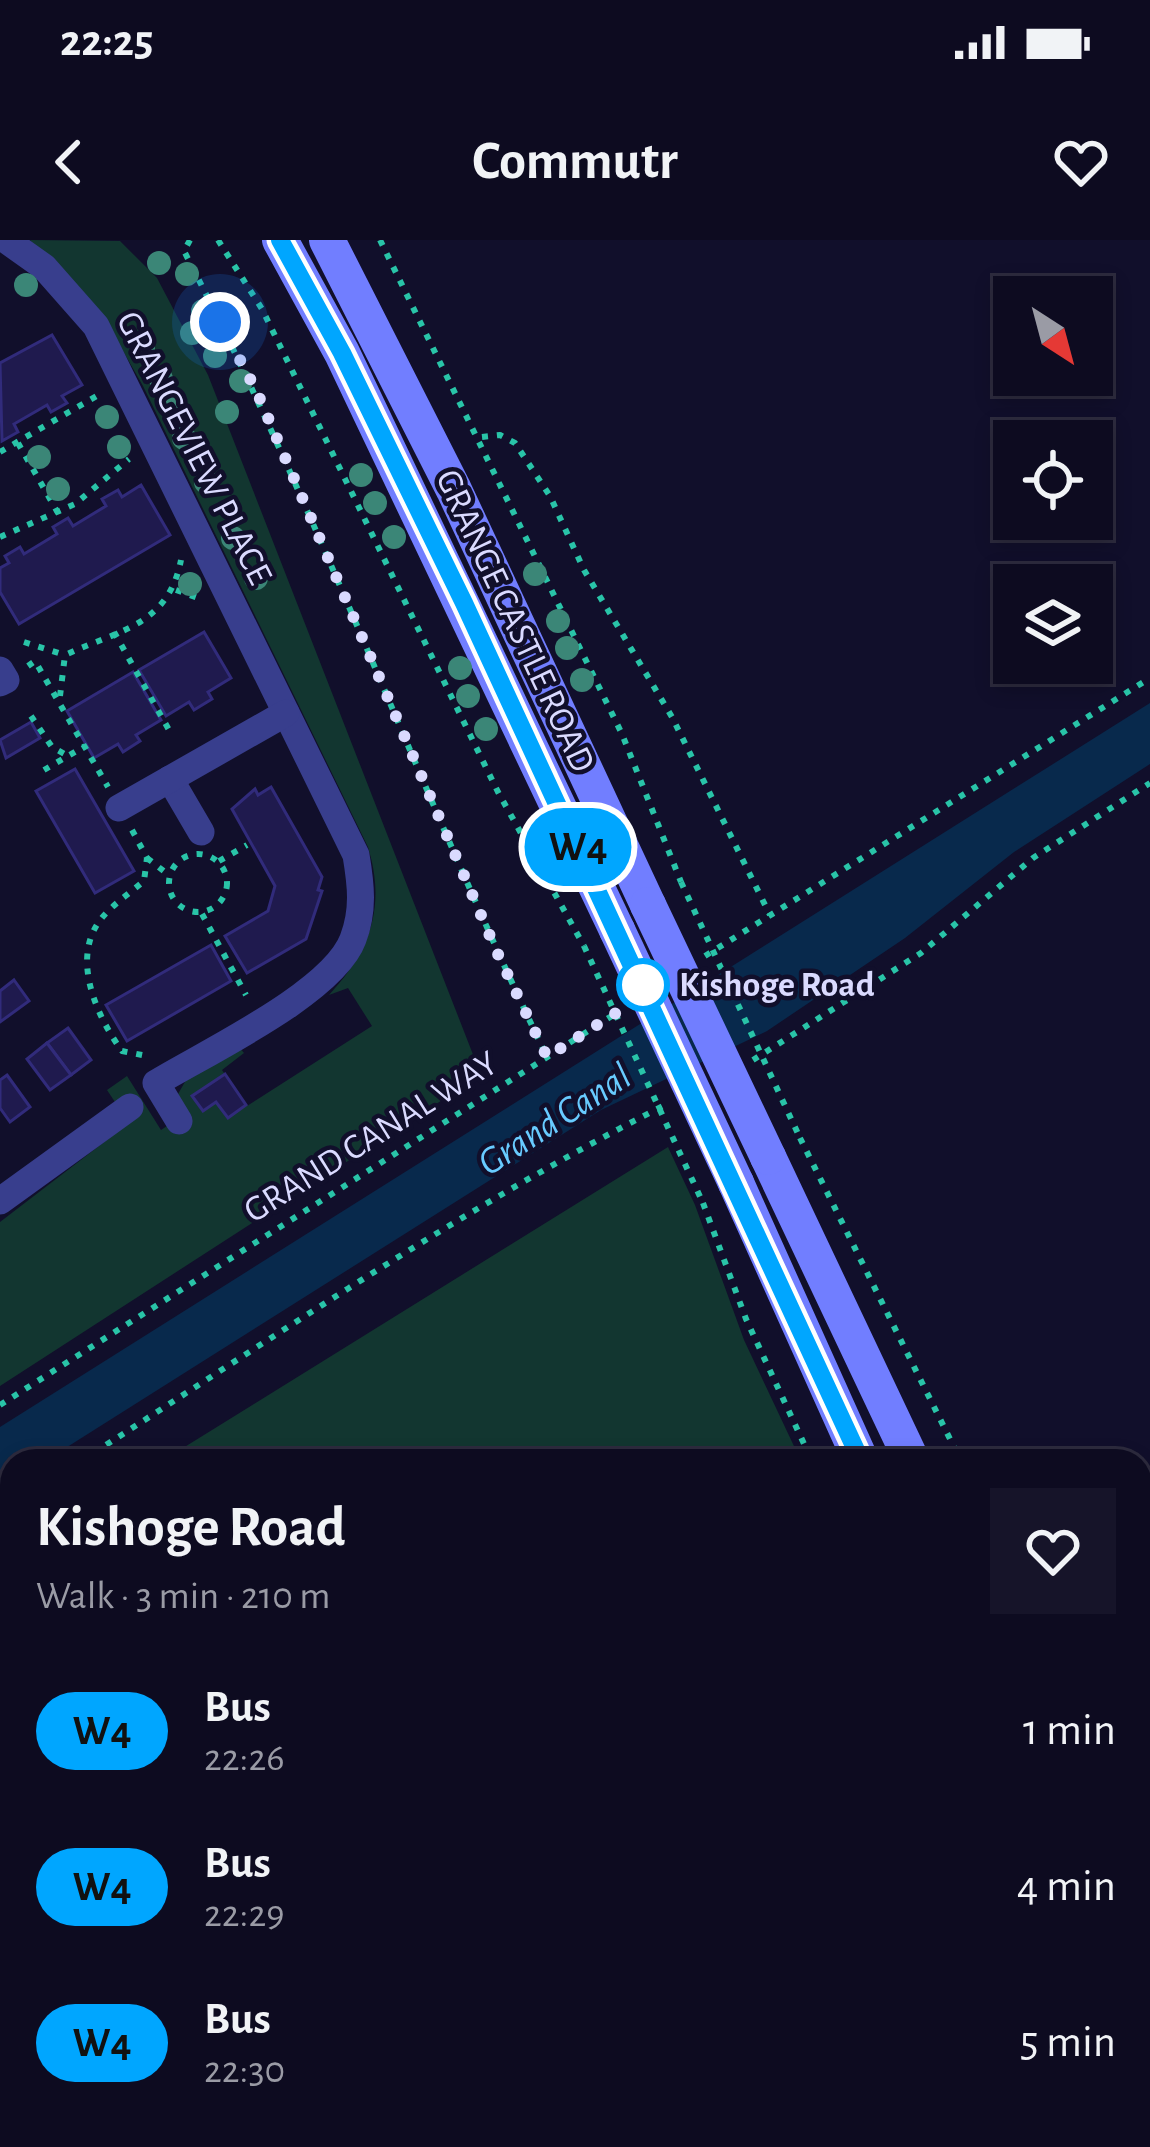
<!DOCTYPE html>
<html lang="en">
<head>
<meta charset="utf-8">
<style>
	:root { --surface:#0d0b20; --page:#161429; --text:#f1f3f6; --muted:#9a9ba5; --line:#2d2b3e }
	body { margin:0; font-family:"Alegreya Sans",sans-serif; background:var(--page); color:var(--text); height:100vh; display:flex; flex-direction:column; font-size:45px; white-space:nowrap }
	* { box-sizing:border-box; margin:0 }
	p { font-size:39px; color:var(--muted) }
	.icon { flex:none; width:66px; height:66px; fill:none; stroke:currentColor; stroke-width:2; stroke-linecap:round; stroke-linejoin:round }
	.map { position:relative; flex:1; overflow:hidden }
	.details { position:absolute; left:0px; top:1209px; width:1152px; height:699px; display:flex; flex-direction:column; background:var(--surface); border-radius:36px 36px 0 0; box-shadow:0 6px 18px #0003,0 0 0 3px var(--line) }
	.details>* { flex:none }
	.badge { padding:0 24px; border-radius:39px; font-size:42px; line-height:78px }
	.needle { width:78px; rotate:144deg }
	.tools { position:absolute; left:993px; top:36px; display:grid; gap:24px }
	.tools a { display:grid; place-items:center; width:120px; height:120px; border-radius:0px; background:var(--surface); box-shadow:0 6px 18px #0003,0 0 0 3px var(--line); font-size:60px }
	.you { position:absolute; width:60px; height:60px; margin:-30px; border:9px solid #fff; border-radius:50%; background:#1a73e8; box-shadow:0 0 0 18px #1a73e833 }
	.map>.badge { position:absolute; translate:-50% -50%; box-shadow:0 0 0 6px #fff }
	.round { display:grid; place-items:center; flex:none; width:126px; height:126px; border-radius:0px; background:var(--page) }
	.overview { display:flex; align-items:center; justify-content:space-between; height:204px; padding:0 36px }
	h1 { font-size:57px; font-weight:600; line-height:90px }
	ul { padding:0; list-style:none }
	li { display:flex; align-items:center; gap:36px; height:156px; padding:0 36px }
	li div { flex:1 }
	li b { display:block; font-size:45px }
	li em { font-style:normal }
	li .badge { min-width:132px; font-weight:700; text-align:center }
	.status { display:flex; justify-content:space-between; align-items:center; height:84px; padding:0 60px; background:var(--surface); direction:ltr }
	.status svg { height:33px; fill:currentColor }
	header { display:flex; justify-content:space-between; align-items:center; height:156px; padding:0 36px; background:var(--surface); font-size:54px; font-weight:600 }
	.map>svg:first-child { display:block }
</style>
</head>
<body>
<div class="status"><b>22:25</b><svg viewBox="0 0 49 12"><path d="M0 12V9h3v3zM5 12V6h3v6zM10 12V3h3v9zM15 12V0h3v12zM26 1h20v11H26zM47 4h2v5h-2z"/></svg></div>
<header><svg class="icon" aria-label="back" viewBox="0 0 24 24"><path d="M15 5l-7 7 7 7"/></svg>Commutr<svg class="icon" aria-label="heart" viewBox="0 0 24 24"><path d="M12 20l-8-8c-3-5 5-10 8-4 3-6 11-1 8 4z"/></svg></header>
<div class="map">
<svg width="1150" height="1907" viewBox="0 0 1150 1907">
	<rect width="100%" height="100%" fill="#110f2b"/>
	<g fill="#123630">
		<path d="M30 0 120 1 157 38 208 135 481 835 0 1146V982L129 883 107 850 127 836 161 890 185 874 178 854 186 840 239 807 244 813 222 830 247 866 372 786 348 748 329 755C371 710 386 666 368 607L143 146 111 90Z"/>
		<polygon points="668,907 695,965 744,1100 801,1221 162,1221"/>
		<polygon points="12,1318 12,1896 274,1896 280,1907 0,1907 0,1326"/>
	</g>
	<polygon fill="#08294c" points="1150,463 1150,524 1014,612 905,698 767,791 601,870 45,1221 12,1221 12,1242 0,1249 0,1187"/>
	<g fill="#1f1a4e" stroke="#312b7b" stroke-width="3">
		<polygon points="52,95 82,145 62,156 67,163 51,172 47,165 14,184 18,192 2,201 0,123"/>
		<polygon points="141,245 170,295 19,384 0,352 0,328 9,323 5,316 20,307 24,314 57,294 53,287 68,278 73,286 106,266 102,259 118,250 122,257"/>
		<polygon points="204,392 231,438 208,452 212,459 194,470 189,462 166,476 139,430"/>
		<polygon points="133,432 161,480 136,495 140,501 123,512 118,504 94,518 67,471"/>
		<polygon points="31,482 40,498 6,518 0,500"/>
		<polygon points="75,529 134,631 95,653 36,551"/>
		<polygon points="271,547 322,637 318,650 322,651 306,699 247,733 225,696 268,671 275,646 232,569 255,549 258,555"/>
		<polygon points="211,705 231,741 127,801 106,765"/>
		<polygon points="14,740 29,761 0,782 0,751"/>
		<polygon points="68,788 91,820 71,835 47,803"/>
		<polygon points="47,803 71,835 50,850 27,819"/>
		<polygon points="225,834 246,865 228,878 216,862 203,871 192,856"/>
		<polygon points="7,835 30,867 10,882 0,868 0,840"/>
	</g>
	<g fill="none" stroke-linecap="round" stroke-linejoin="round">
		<g stroke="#29c4a8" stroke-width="6" stroke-dasharray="6 9" stroke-linecap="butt">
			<path d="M190 0 184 11C320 273 419 551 547 817"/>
			<polyline points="218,0 262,69 498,552 584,706"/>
			<polyline points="380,0 622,494 681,642"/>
			<polyline points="482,197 500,195 515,203 550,256 584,330 672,477 770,675"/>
			<polyline points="18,203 58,273"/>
			<polyline points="0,212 100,154"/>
			<polyline points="0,297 75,264 129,219"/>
			<polyline points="176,350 201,359"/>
			<polyline points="114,392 169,490"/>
			<polyline points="24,402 65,415"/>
			<polyline points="28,426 35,421 108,547"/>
			<path d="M60 456 65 415C119 390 168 386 181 320"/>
			<polyline points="31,476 52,507 68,516"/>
			<polyline points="44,530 85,506"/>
			<path d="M132 590 147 618 144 641C130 653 112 665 101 679 70 718 97 777 122 811L147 816"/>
			<circle cx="198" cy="643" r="29"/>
			<polyline points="147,618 170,636"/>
			<polyline points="219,621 247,605"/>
			<polyline points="202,674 246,755"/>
			<polyline points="705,716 1150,438"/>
			<polyline points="753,820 921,713 1033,618 1150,543"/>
			<polyline points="800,898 961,1221"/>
			<polyline points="703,963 746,1079 812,1221"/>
			<polyline points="0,1165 618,772"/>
			<path d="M81 1221C273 1098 463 967 667 864"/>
			<polyline points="0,1273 12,1265"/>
			<polyline points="1140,1550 1150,1557"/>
		</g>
		<g stroke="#383e8d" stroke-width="27">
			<path d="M6 0 44 27 96 86 356 615C361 645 364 670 353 699 333 753 205 813 156 843L179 881"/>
			<polyline points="0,430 6,440 0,443"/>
			<polyline points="170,539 201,592"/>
			<polyline points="119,568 286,473"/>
			<polyline points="0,961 130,867"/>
			<polyline points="1140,1794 1150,1788"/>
			<polyline points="951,1907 971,1896"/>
		</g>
		<g stroke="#717eff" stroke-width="36">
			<polyline points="280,0 342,113 617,690"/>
			<polyline points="327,0 454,250 648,665"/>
			<polyline points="768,917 912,1221"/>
			<polyline points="736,943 861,1221"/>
			<polyline points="1140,1665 1150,1677"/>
			<polyline points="1140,1754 1150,1766"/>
		</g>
		<g stroke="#29c4a8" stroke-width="6" stroke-dasharray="6 9" stroke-linecap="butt">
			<polyline points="681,642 800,898"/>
			<polyline points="584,706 703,963"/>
		</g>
		<g stroke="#717eff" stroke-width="36">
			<polyline points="648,665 768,917"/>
			<polyline points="617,690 736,943"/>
		</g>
	</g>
	<g fill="#3b8677">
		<circle cx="159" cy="23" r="12"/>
		<circle cx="187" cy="34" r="12"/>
		<circle cx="26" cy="45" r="12"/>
		<circle cx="203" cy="71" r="12"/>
		<circle cx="192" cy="93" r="12"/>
		<circle cx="143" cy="109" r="12"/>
		<circle cx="215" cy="116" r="12"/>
		<circle cx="161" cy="139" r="12"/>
		<circle cx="241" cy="141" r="12"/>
		<circle cx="168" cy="162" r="12"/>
		<circle cx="227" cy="172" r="12"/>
		<circle cx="107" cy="177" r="12"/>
		<circle cx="184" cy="198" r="12"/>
		<circle cx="119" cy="207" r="12"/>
		<circle cx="39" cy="217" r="12"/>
		<circle cx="361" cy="235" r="12"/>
		<circle cx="206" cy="242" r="12"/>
		<circle cx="58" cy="249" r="12"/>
		<circle cx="375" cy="263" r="12"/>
		<circle cx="394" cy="297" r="12"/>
		<circle cx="233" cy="298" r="12"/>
		<circle cx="535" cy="334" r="12"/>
		<circle cx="256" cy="338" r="12"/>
		<circle cx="190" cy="344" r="12"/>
		<circle cx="558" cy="381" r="12"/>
		<circle cx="567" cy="408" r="12"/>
		<circle cx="460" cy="428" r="12"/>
		<circle cx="582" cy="440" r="12"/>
		<circle cx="468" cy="456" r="12"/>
		<circle cx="486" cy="489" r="12"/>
	</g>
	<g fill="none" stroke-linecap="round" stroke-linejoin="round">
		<defs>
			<polyline id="line" points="280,0 342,113 464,363 861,1221"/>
		</defs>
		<use href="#line" stroke="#fff" stroke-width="27"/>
		<use href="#line" stroke="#00a6ff" stroke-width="18"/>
		<polyline stroke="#dadaff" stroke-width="12" stroke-dasharray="0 21.6" points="220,82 257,152 496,710 547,817 658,746 643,745"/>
	</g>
	<circle fill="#fff" stroke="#00a6ff" stroke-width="6" cx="643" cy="745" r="24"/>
	<g text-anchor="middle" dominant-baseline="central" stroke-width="9" stroke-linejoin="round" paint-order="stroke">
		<g font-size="36" fill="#dadaff" stroke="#110f2b">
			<text transform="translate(194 208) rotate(63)">GRANGEVIEW PLACE</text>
			<text transform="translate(515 381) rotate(65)">GRANGE CASTLE ROAD</text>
			<text transform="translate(371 897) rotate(-32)">GRAND CANAL WAY</text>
		</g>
		<g font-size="36" font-weight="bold" fill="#dadaff" stroke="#110f2b" text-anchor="start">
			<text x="679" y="745">Kishoge Road</text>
		</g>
		<g font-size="39" font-style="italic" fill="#68cbff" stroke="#110f2b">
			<text transform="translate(555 880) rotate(-33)">Grand Canal</text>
		</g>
	</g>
</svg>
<div class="tools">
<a><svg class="needle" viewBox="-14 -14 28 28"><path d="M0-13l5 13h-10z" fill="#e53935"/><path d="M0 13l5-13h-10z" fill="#9a9ba5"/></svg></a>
<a><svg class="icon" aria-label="locate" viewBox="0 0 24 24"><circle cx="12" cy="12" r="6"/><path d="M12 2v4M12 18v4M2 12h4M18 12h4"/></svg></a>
<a><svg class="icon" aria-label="layers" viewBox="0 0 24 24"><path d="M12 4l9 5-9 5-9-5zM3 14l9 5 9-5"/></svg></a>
</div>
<div class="you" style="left:220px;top:82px"></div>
<b class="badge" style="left:578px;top:607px;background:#00a6ff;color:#111">W4</b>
<section class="details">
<div class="overview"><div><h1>Kishoge Road</h1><p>Walk · 3 min · 210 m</p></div><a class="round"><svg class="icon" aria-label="heart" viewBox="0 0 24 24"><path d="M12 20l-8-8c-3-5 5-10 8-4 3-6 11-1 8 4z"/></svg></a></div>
<ul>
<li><span class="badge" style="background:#00a6ff;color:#111">W4</span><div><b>Bus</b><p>22:26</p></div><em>1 min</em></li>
<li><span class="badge" style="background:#00a6ff;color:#111">W4</span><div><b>Bus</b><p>22:29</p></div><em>4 min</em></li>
<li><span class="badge" style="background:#00a6ff;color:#111">W4</span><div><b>Bus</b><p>22:30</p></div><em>5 min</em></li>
</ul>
</section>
</div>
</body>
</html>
